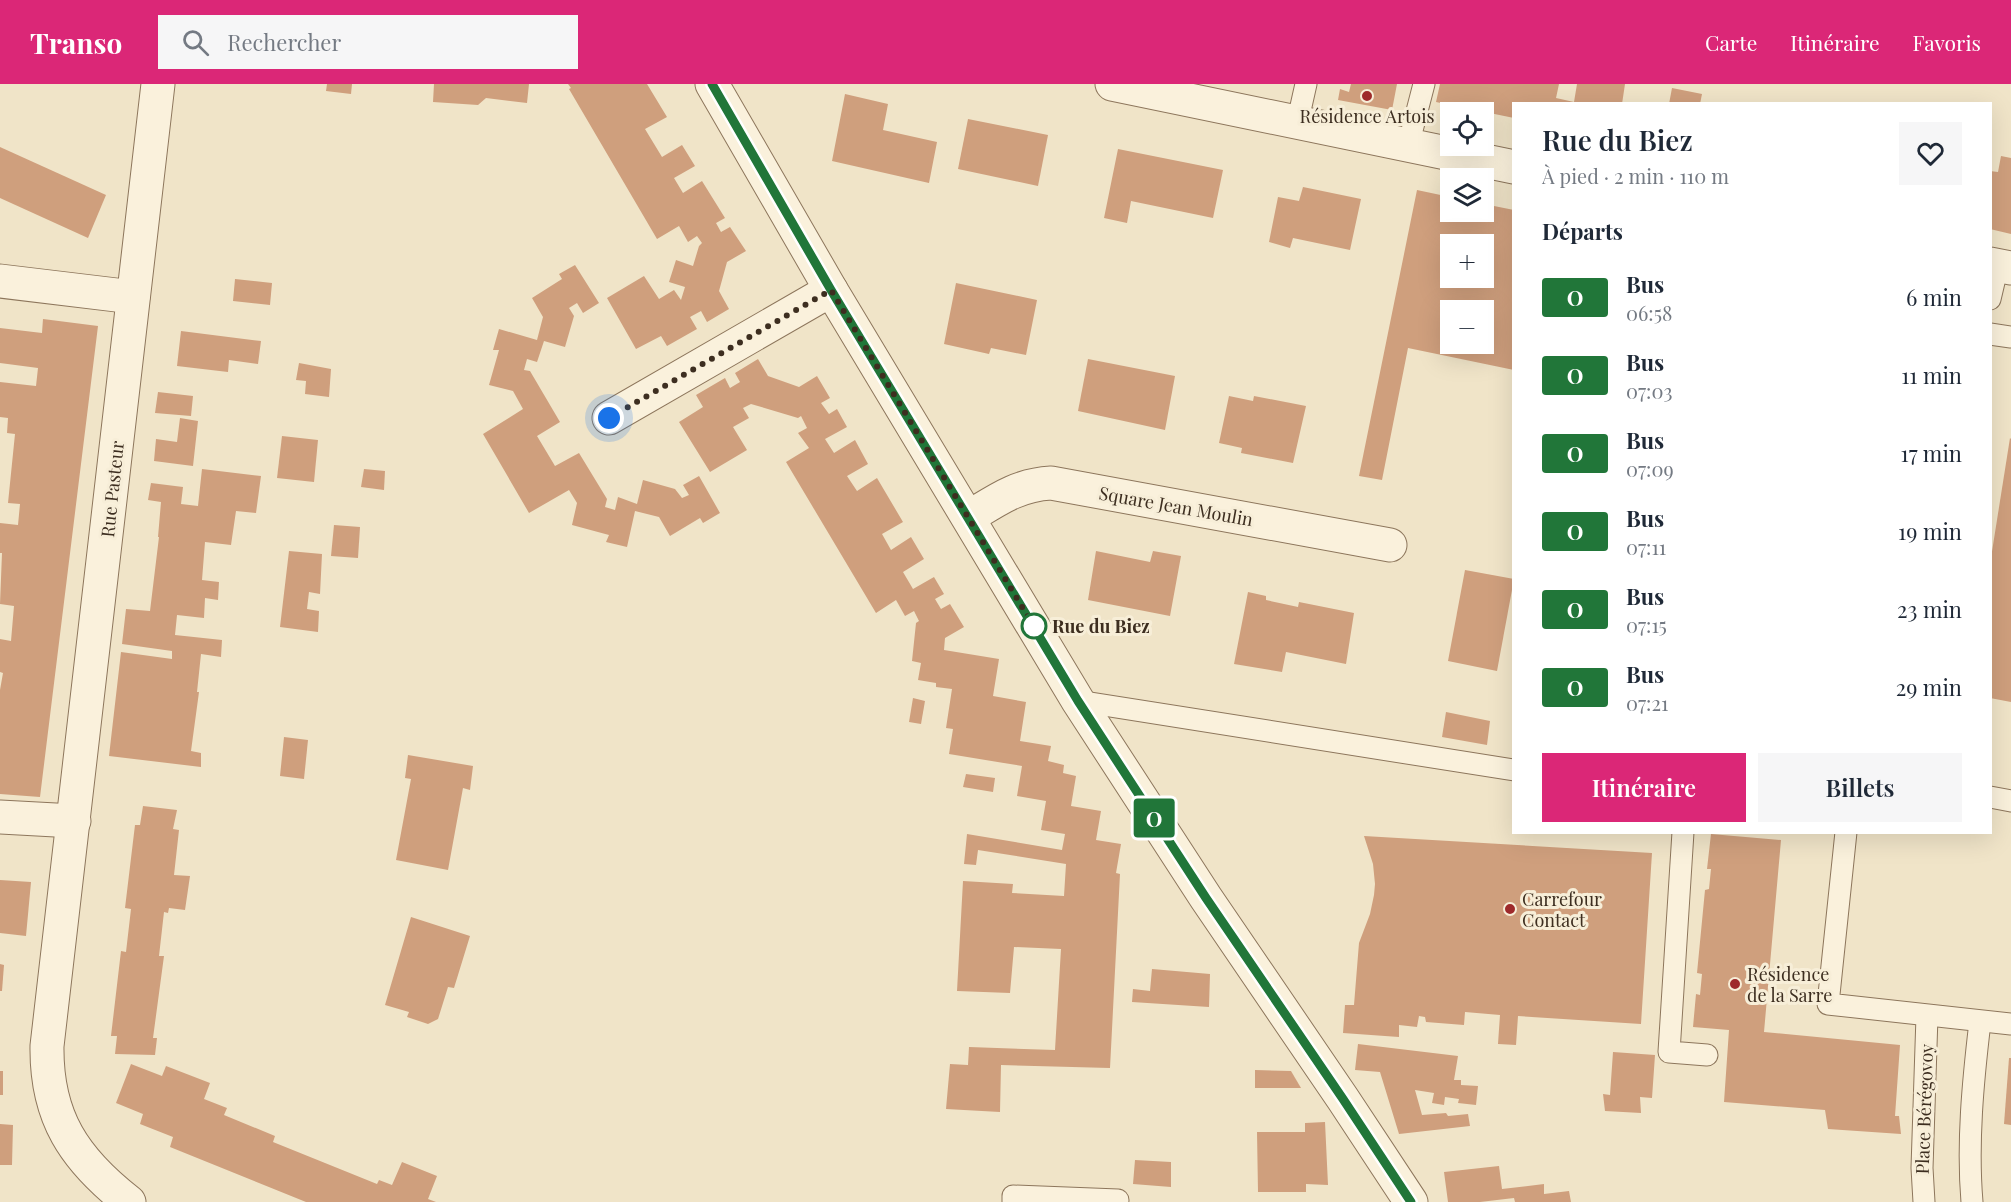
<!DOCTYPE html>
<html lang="fr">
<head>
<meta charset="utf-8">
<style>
	:root { --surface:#fff; --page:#f6f6f7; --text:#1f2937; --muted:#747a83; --accent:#db2777 }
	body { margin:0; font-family:"Playfair Display",serif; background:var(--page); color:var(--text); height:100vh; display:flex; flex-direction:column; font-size:22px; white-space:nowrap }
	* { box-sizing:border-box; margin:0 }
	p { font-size:20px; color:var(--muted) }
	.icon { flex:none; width:33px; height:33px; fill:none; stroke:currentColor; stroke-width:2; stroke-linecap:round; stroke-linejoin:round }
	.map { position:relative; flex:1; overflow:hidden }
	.side { position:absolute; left:1512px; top:18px; width:480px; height:732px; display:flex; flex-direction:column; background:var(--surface); border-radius:0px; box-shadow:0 6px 24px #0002 }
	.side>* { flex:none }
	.badge { padding:0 12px; border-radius:4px; font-size:21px; line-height:39px }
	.controls { position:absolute; left:1440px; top:18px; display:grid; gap:12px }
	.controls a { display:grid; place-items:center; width:54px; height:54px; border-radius:0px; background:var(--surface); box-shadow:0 6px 24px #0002; font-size:30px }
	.you { position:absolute; width:30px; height:30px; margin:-15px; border:4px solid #fff; border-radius:50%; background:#1a73e8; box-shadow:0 0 0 9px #1a73e833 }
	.map>.badge { position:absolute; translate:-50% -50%; box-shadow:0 0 0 3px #fff }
	h2 { padding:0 30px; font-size:22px; line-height:54px }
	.round { display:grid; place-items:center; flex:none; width:63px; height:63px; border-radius:0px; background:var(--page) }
	.head { display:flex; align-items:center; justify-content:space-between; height:102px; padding:0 30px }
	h1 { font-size:28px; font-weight:600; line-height:45px }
	.primary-button { display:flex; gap:12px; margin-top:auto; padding:12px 30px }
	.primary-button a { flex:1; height:69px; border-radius:0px; background:var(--accent); color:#fff; font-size:24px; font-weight:600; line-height:69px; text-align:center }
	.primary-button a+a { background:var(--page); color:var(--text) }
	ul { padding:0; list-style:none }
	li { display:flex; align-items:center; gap:18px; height:78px; padding:0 30px }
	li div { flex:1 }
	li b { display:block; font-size:22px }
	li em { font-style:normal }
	li .badge { min-width:66px; font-weight:700; text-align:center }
	header { display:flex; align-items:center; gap:36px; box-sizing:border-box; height:84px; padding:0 30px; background:var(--accent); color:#fff }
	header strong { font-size:28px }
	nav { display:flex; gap:33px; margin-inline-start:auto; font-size:21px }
	.search { width:420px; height:54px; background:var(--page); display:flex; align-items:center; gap:15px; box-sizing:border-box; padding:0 21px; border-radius:0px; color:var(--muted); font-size:22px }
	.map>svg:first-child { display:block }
</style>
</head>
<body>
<header>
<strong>Transo</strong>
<div class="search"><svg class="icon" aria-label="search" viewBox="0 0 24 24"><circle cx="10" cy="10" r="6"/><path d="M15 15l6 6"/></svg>Rechercher</div>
<nav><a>Carte</a><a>Itinéraire</a><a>Favoris</a></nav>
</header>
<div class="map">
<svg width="2011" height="1118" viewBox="0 0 2011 1118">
	<rect width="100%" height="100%" fill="#f0e4c8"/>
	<g fill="#cf9f7d" fill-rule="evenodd">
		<polygon points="327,0 352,0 351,10 326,7"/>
		<polygon points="434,0 529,0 527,19 486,14 478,21 433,18"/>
		<polygon points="568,0 647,0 667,33 645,45 662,73 682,61 695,82 674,94 683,109 702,97 725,134 716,139 721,148 730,143 746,167 727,178 719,207 729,225 707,238 701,227 690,233 697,245 667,262 661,252 636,265 607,214 644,192 659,215 674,206 681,216 685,203 669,198 676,176 693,182 699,162 702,159 697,152 688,158 679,142 657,155 569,5 571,4"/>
		<polygon points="1351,0 1397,0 1392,26 1338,16 1340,5 1349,8"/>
		<polygon points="1440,0 1559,0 1556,14 1574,18 1577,0 1625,0 1622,20 1514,20 1514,34 1436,18"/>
		<polygon points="1672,4 1702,10 1700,20 1669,20"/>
		<polygon points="845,10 888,20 883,46 937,58 929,99 832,77"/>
		<polygon points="968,35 1048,51 1038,102 958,85"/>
		<polygon points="0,63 106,111 88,154 0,114"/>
		<polygon points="1118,65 1223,86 1213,134 1131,117 1127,139 1104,134"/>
		<polygon points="2001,72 2011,74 2011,150 1990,145 1990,87 1998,88"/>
		<polygon points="1303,103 1361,115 1350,166 1293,154 1290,164 1269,158 1278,113 1299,117"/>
		<path d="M1417 106 1450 113V128H1484V120L1514 126V286L1408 264 1382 396 1359 392ZM1450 160H1484V194H1450ZM1450 226H1484V260H1450Z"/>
		<polygon points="575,181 599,219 583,229 577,219 569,224 574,232 565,263 544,257 537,278 527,275 524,286 530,287 560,338 537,352 555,382 579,369 607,415 605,423 615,426 618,413 637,420 643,396 675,405 682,414 689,411 683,401 699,392 720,429 703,439 700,434 670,452 659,433 635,427 627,463 606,458 609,451 572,441 577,419 569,406 529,429 483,350 523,325 513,307 489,301 499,266 493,266 499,245 537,256 543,233 532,214 562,195 559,190"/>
		<polygon points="235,195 272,199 270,221 233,217"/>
		<polygon points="956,199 1037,216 1026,271 991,264 989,270 944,260"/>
		<polygon points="43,235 98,242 40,713 0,710 0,606 3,589 0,588 0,555 11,557 14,522 0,520 2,469 0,469 0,439 18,441 20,420 8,419 15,350 7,349 8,334 0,333 0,298 36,302 38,284 0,279 0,244 42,249"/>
		<polygon points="181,247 261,257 258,280 229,276 228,288 177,282"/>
		<polygon points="758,275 768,292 799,303 817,292 830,314 821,319 829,330 837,325 847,343 825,355 834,369 855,356 868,380 847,392 857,407 877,394 903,438 882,450 891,466 911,453 924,475 903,488 913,505 934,493 944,510 935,515 941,525 950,520 964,543 945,554 944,566 999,575 993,612 1026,618 1020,657 1051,662 1048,677 1064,681 1063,689 1076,692 1071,722 1101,727 1096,756 1121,760 1116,789 1120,790 1110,984 1001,981 1000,1028 946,1025 950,980 968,981 969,963 1055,966 1061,865 1014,863 1010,909 957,907 963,797 1013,800 1012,809 1064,812 1066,780 978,766 976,781 964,780 967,750 1062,766 1065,750 1041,746 1046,717 1017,712 1022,682 949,670 953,645 946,644 952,605 936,603 936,599 918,596 921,579 912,577 916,539 919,537 914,527 905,532 896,516 876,529 786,378 809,364 798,349 807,344 801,332 798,334 751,320 743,324 749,334 733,343 747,366 710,388 679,338 703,323 696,311 725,294 730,304 740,298 735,289"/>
		<polygon points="1088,275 1175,292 1165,346 1078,327"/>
		<polygon points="299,279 331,285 329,313 305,310 306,297 296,296"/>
		<polygon points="158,308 193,312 191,332 155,329"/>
		<polygon points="1229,312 1253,317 1254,312 1306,322 1293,379 1241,369 1242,364 1219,359"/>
		<polygon points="180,334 198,337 193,382 154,377 156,355 177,358"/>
		<polygon points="282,352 318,356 314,398 277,394"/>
		<polygon points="2010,354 2011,355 2011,618 1990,614 1990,480"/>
		<polygon points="202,385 261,392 256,429 236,427 231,461 205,458 202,496 219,498 218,516 205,514 204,534 177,531 175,551 222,556 221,573 201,570 197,608 199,608 191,667 201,669 201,683 109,672 121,568 172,575 172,567 122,560 126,525 150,527 159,453 158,453 161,418 148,416 151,399 183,403 181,420 198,422"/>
		<polygon points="364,385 385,387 384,406 361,403"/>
		<polygon points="334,441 360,443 358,474 331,472"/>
		<polygon points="289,467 322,470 320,510 309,508 307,525 319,527 318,548 280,543"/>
		<polygon points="1096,467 1150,478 1153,467 1181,472 1170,532 1088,516"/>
		<polygon points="1465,486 1514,495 1497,587 1448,577"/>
		<polygon points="1248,508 1266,512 1266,516 1298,523 1299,518 1354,529 1346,580 1286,568 1282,588 1234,580"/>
		<polygon points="913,614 925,617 921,640 909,638"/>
		<polygon points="1446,628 1490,637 1487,661 1442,653"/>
		<polygon points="284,653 308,656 304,695 280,692"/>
		<polygon points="408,671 473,682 470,706 463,704 448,786 396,776 411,695 405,694"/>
		<polygon points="966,690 995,694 993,708 963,703"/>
		<polygon points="143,722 177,726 173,745 179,746 174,791 190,792 185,826 169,824 168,829 164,828 159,872 164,872 153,954 157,954 155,971 115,970 117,952 111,952 121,867 126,868 131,825 125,824 135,741 140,741"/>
		<polygon points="1711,750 1781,756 1764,948 1900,961 1895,1032 1899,1032 1901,1050 1828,1045 1825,1026 1724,1018 1729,946 1693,943 1696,910 1700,911 1702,890 1697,889 1705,806 1709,805 1711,785 1707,785"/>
		<polygon points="1364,752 1652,769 1641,940 1518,932 1516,961 1498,960 1500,931 1465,928 1464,941 1426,938 1425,933 1419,932 1417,943 1399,941 1399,953 1343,949 1345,921 1354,921 1359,859 1370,830 1374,811 1375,800 1373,780"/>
		<polygon points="0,796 31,798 26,852 0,849"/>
		<polygon points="411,833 470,852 454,904 448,903 438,935 428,940 407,933 409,928 385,921"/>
		<polygon points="0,880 4,881 2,907 0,907"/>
		<polygon points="1152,885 1210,890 1209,923 1132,918 1133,905 1150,907"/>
		<polygon points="1358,960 1458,972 1454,996 1461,996 1461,1001 1478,1002 1476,1021 1458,1019 1459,1015 1445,1013 1444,1021 1432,1019 1434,1009 1415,1006 1422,1031 1446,1029 1448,1032 1468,1030 1470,1042 1399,1050 1380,988 1355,986"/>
		<polygon points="1613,968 1655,971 1652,1014 1640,1013 1641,1029 1605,1027 1603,1010 1610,1011"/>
		<polygon points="2009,974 2011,974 2011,1041 2004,1040"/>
		<polygon points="131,980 162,992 166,982 210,999 204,1015 227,1024 224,1031 275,1052 273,1058 377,1100 379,1096 392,1101 402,1078 437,1092 428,1115 436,1118 306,1118 170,1063 173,1053 140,1040 143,1030 116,1019"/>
		<polygon points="1255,986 1291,987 1301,1004 1255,1004"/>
		<rect x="0" y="987" width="3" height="24"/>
		<polygon points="1325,1038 1328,1101 1306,1100 1306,1108 1258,1108 1257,1048 1305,1048 1305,1039"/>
		<polygon points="0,1040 13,1041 12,1081 0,1081"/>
		<polygon points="1135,1076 1171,1078 1171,1103 1133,1100"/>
		<polygon points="1499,1082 1502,1105 1544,1100 1544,1110 1569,1107 1571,1118 1515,1118 1514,1114 1480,1118 1448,1118 1444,1088"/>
	</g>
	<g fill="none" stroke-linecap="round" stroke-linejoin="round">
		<defs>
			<g id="service">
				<polyline points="1297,40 1306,0"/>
				<polyline points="1408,62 1424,0"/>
				<polyline points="1990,215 1998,181"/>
				<polyline points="1990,250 2011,253"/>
				<polyline points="1078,617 1514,686"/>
				<polyline points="1990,713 2011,717"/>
				<polyline points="1683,748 1669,968 1707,971"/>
				<polyline points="1846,748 1828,920 2011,940"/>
				<polyline points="1013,1118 1013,1112 1118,1116"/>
				<polyline points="1924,1118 1922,1084 1927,932"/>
				<path d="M1972 1118C1967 1059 1973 997 1980 938"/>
			</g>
			<g id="minor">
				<polyline points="712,0 831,206 1078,617 1206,814 1343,1015 1411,1118"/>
				<polyline points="1112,0 1514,83"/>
				<polyline points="1990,180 2011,184"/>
				<polyline points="0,197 133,213"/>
				<polyline points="609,334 831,206"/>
				<path d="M969 433C997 416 1017 401 1051 399L1390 461"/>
				<polyline points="0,733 74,737"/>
				<path d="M129 1118C74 1075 46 1033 47 962L158 0"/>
			</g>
		</defs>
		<use href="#service" stroke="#8d765c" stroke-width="23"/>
		<use href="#minor" stroke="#8d765c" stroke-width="35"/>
		<use href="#service" stroke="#faf1dc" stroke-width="21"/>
		<use href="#minor" stroke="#faf1dc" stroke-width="33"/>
	</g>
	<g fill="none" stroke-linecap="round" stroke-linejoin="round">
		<defs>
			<polyline id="line" points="712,0 831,206 1078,617 1206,814 1343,1015 1411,1118"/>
		</defs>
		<use href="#line" stroke="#fff" stroke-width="14"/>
		<use href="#line" stroke="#217639" stroke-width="9"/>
		<polyline stroke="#3d2e20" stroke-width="6" stroke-dasharray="0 10.8" points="609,334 831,206 1039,551 1034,542"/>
	</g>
	<g fill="#9e2a2b" stroke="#f7eed8" stroke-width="2">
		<circle cx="1367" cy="12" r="6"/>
		<circle cx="1510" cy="825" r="6"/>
		<circle cx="1735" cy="900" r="6"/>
	</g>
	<circle fill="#fff" stroke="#217639" stroke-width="3" cx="1034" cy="542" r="12"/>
	<g text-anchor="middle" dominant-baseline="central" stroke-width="6" stroke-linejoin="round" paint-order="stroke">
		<g font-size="18" fill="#3d2e20" stroke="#f7eed8" text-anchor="start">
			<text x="1367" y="32" text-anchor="middle">Résidence Artois</text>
			<text x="1522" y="815">Carrefour<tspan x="1522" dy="21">Contact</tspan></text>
			<text x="1747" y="890">Résidence<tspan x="1747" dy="21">de la Sarre</tspan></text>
		</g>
		<g font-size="18" fill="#3d2e20" stroke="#f7eed8">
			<text transform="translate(112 405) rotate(-84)">Rue Pasteur</text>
			<text transform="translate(1176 422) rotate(10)">Square Jean Moulin</text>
			<text transform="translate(1924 1025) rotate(-88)">Place Bérégovoy</text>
		</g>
		<g font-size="18" font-weight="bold" fill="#3d2e20" stroke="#f7eed8" text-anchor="start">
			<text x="1052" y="542">Rue du Biez</text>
		</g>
	</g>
</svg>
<div class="controls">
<a><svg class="icon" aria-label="locate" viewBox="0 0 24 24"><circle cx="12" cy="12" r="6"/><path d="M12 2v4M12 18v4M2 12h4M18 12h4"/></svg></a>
<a><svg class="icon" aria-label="layers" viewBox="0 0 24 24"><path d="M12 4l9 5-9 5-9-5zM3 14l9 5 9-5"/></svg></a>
<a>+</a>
<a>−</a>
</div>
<div class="you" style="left:609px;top:334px"></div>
<b class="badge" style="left:1154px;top:734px;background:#217639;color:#fff">O</b>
<section class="side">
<div class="head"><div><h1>Rue du Biez</h1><p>À pied · 2 min · 110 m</p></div><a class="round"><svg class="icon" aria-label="heart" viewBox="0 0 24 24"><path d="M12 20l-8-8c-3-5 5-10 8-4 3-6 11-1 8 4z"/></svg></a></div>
<h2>Départs</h2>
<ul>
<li><span class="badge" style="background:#217639;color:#fff">O</span><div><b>Bus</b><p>06:58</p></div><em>6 min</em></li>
<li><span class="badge" style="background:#217639;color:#fff">O</span><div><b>Bus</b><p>07:03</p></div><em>11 min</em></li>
<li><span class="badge" style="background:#217639;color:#fff">O</span><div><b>Bus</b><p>07:09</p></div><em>17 min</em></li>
<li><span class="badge" style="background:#217639;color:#fff">O</span><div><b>Bus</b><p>07:11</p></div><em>19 min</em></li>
<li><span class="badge" style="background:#217639;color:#fff">O</span><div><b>Bus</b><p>07:15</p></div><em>23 min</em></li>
<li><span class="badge" style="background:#217639;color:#fff">O</span><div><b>Bus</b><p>07:21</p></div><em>29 min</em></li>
</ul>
<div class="primary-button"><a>Itinéraire</a><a>Billets</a></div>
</section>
</div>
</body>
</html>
